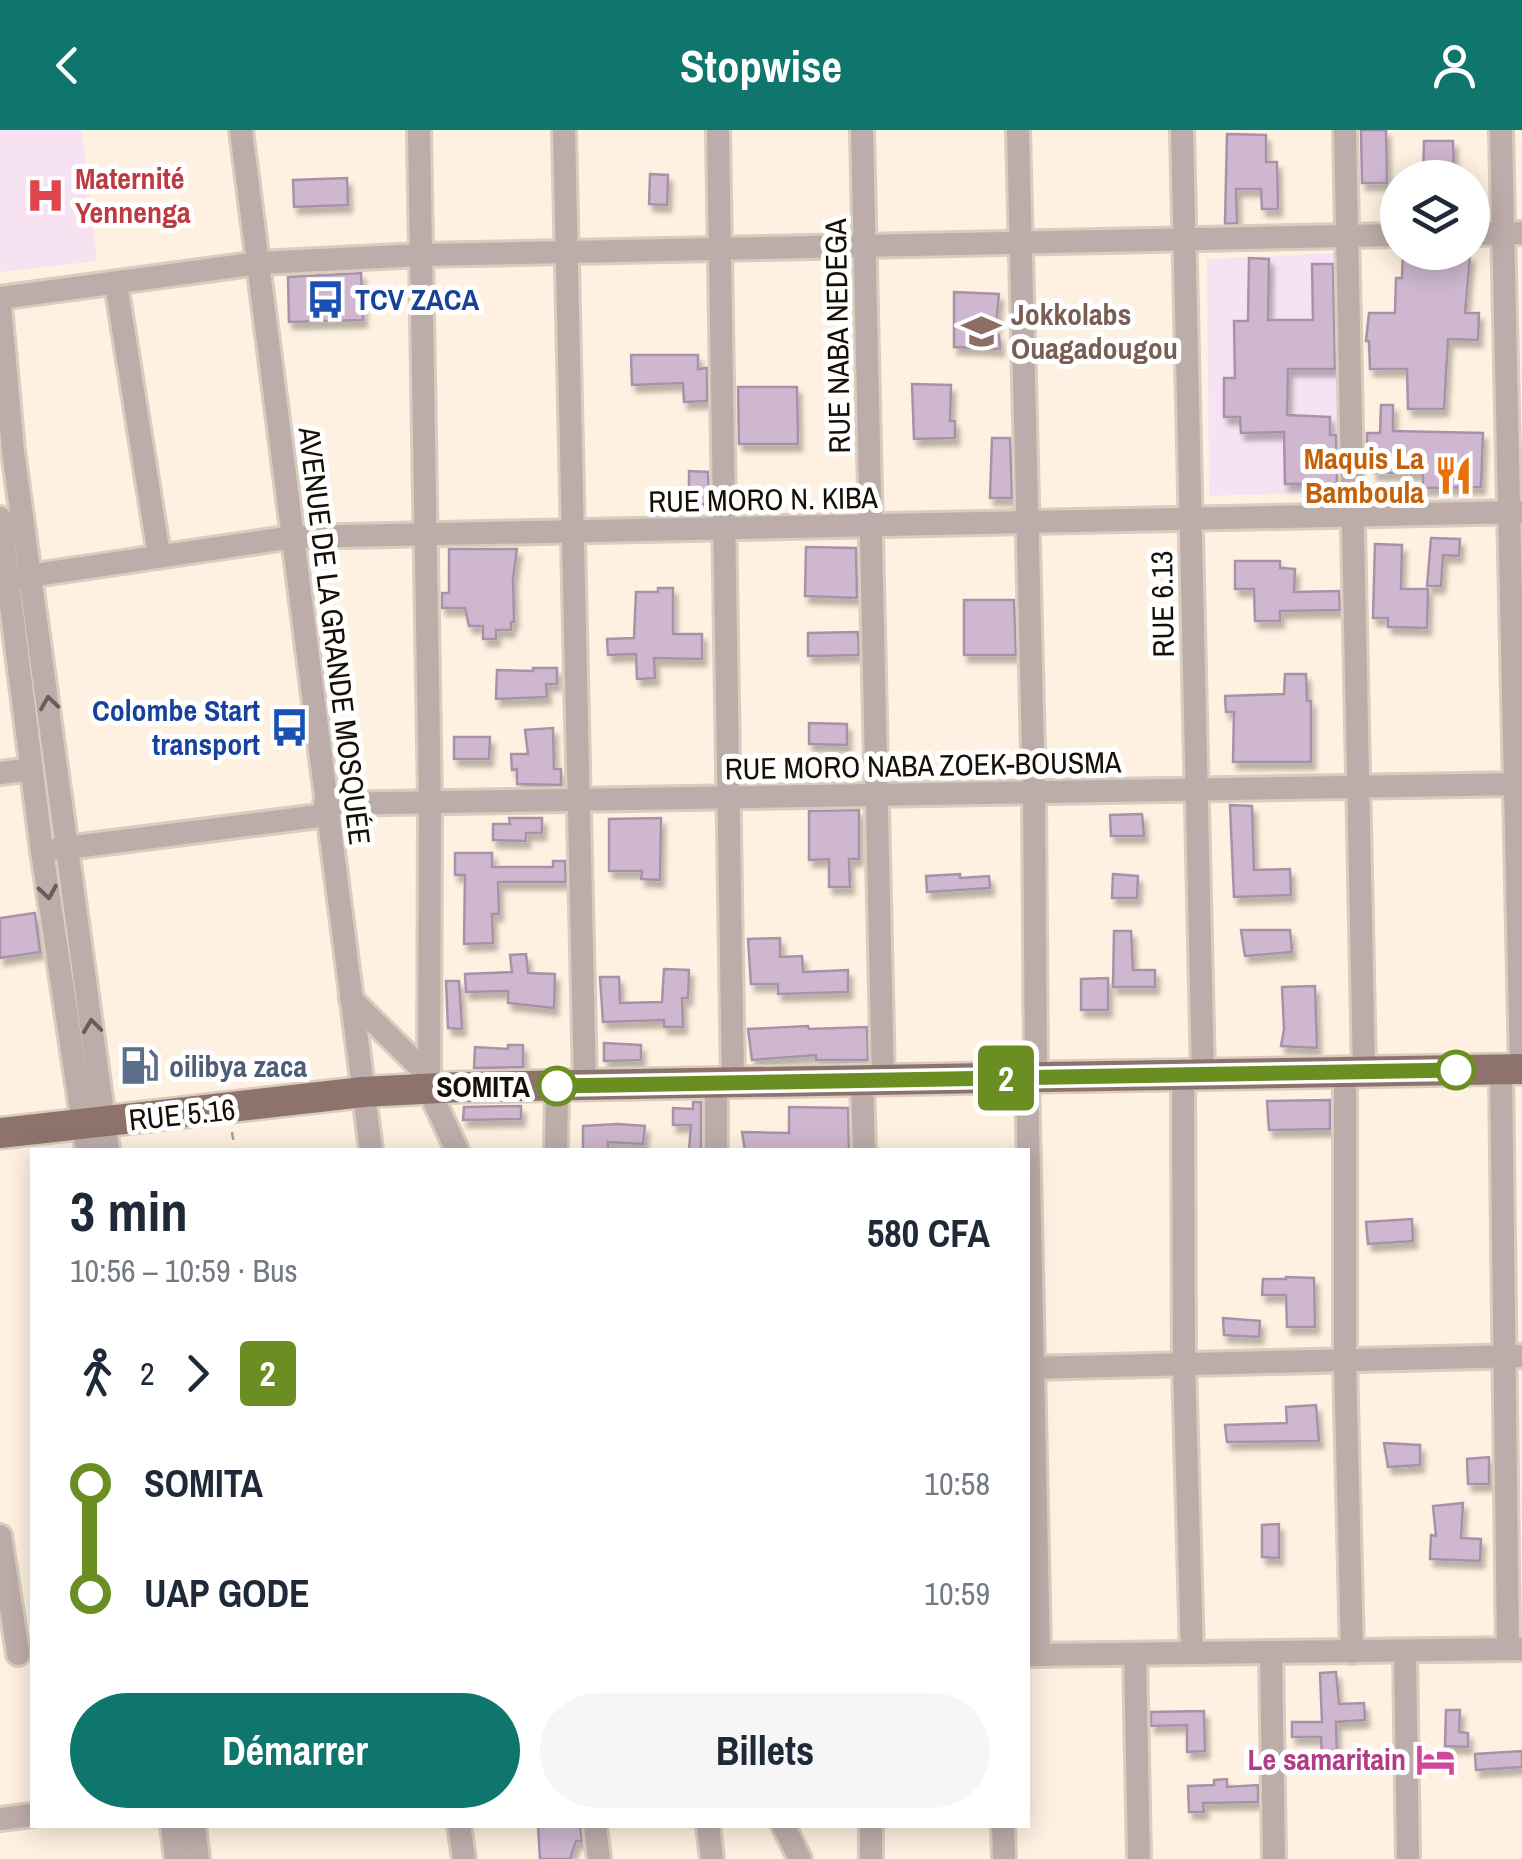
<!DOCTYPE html>
<html lang="fr">
<head>
<meta charset="utf-8">
<style>
	:root { --surface:#fff; --page:#f6f6f7; --text:#1f2937; --muted:#747a83; --accent:#0f766e }
	body { margin:0; font-family:"Archivo Narrow",sans-serif; background:var(--page); color:var(--text); height:100vh; display:flex; flex-direction:column; font-size:38px; white-space:nowrap }
	* { box-sizing:border-box; margin:0 }
	p { font-size:32px; color:var(--muted) }
	.icon { flex:none; width:55px; height:55px; fill:none; stroke:currentColor; stroke-width:2; stroke-linecap:round; stroke-linejoin:round }
	.map { position:relative; flex:1; overflow:hidden }
	.drawer { position:absolute; left:30px; top:1018px; width:1000px; height:680px; display:flex; flex-direction:column; background:var(--surface); border-radius:0px; box-shadow:0 5px 25px #0003 }
	.drawer>* { flex:none }
	.badge { padding:0 20px; border-radius:8px; font-size:35px; line-height:65px }
	.buttons { position:absolute; left:1380px; top:30px; display:grid; gap:20px }
	.buttons a { display:grid; place-items:center; width:110px; height:110px; border-radius:50%; background:var(--surface); box-shadow:0 5px 25px #0003; font-size:50px }
	.map>.badge { position:absolute; translate:-50% -50%; box-shadow:0 0 0 5px #fff }
	.legs { display:flex; align-items:center; gap:15px; height:110px; padding:0 40px; font-size:32px }
	.legs p { margin-inline-start:auto }
	.summary { display:flex; align-items:center; justify-content:space-between; height:170px; padding:0 40px }
	h1 { font-size:55px; font-weight:700; line-height:75px }
	.cta { display:flex; gap:20px; margin-top:auto; padding:20px 40px }
	.cta a { flex:1; height:115px; border-radius:60px; background:var(--accent); color:#fff; font-size:40px; font-weight:700; line-height:115px; text-align:center }
	.cta a+a { background:var(--page); color:var(--text) }
	ul { padding:0 40px; list-style:none }
	li { display:flex; align-items:center; gap:35px; height:110px; font-size:38px }
	li i { display:grid; place-items:center; width:15px; height:100%; margin:0 12px; background:currentColor }
	li i::after { content:''; width:25px; height:25px; margin:-12px; border:8px solid; border-radius:50%; background:var(--surface) }
	li p { margin-inline-start:auto }
	li:first-child i { background:linear-gradient(#0000 50%,currentColor 0) }
	li:last-child i { background:linear-gradient(currentColor 50%,#0000 0) }
	header { display:flex; justify-content:space-between; align-items:center; height:130px; padding:0 40px; background:var(--accent); color:#fff; font-size:45px; font-weight:700 }
	.map>svg:first-child { display:block }
</style>
</head>
<body>
<header><svg class="icon" aria-label="back" viewBox="0 0 24 24"><path d="M15 5l-7 7 7 7"/></svg>Stopwise<svg class="icon" aria-label="person" viewBox="0 0 24 24"><circle cx="12" cy="8" r="4"/><path d="M4 21q1-7 8-7t8 7"/></svg></header>
<div class="map">
<svg width="1522" height="1729" viewBox="0 0 1522 1729">
	<defs>
		<filter id="shadow"><feDropShadow dx="4" dy="7" stdDeviation="2.5" flood-color="#0004"/></filter>
	</defs>
	<rect width="100%" height="100%" fill="#fef1e1"/>
	<polygon fill="#f6e2f2" points="1339,123 1343,362 1209,366 1207,129"/>
	<polygon fill="#f7e2f1" points="0,0 82,0 97,131 0,142"/>
	<g fill="#ceb7cf" stroke="#a892aa" stroke-width="2.5" filter="url(#shadow)">
		<polygon points="1361,0 1386,0 1387,53 1362,53"/>
		<polygon points="1227,4 1266,5 1266,32 1277,32 1278,79 1262,79 1261,59 1236,59 1237,93 1225,94"/>
		<polygon points="1424,11 1453,11 1454,48 1423,48"/>
		<polygon points="650,44 668,45 667,75 649,74"/>
		<polygon points="347,48 348,75 294,77 293,50"/>
		<polygon points="1403,122 1423,122 1423,126 1470,125 1465,183 1479,183 1478,210 1448,209 1444,279 1408,279 1407,239 1370,239 1369,211 1366,211 1369,183 1395,183 1396,148 1402,148"/>
		<polygon points="1249,128 1269,129 1268,190 1313,190 1312,134 1333,134 1335,239 1288,239 1287,285 1330,287 1330,305 1336,305 1337,353 1285,354 1284,302 1241,303 1240,287 1224,287 1224,248 1235,248 1234,191 1248,191"/>
		<polygon points="361,143 363,190 289,192 288,147"/>
		<polygon points="954,162 999,164 995,205 999,205 1000,219 954,217"/>
		<polygon points="631,225 698,225 698,239 707,238 707,271 684,272 683,253 632,255"/>
		<polygon points="912,254 951,255 950,291 955,291 955,308 914,309"/>
		<polygon points="738,257 797,257 798,314 739,314"/>
		<polygon points="1381,275 1393,275 1393,301 1483,303 1481,357 1423,358 1423,343 1373,343 1373,330 1367,330 1367,303 1380,303"/>
		<polygon points="992,308 1010,308 1012,368 990,368"/>
		<polygon points="689,341 708,342 709,374 689,373"/>
		<polygon points="1431,408 1460,409 1459,426 1443,425 1441,456 1427,456"/>
		<polygon points="1375,414 1402,415 1401,459 1428,459 1427,498 1388,497 1388,488 1373,488"/>
		<polygon points="806,417 856,418 857,468 805,466"/>
		<polygon points="449,419 517,419 513,448 514,492 511,492 511,500 496,500 496,509 483,509 483,496 469,496 465,478 442,478 442,463 449,463"/>
		<polygon points="1235,431 1280,431 1280,438 1295,439 1294,462 1339,461 1340,480 1280,481 1280,491 1255,491 1254,459 1235,459"/>
		<polygon points="658,458 673,458 673,504 702,504 702,529 654,528 655,548 637,549 636,524 608,525 607,509 634,508 636,462 658,462"/>
		<polygon points="964,470 1014,470 1016,525 964,525"/>
		<polygon points="858,502 859,525 808,526 808,503"/>
		<polygon points="533,538 557,538 557,554 546,554 547,567 496,569 497,540 533,541"/>
		<polygon points="1285,544 1306,544 1307,571 1311,571 1311,632 1233,632 1234,582 1226,582 1225,566 1284,564"/>
		<polygon points="809,593 847,594 847,615 809,614"/>
		<polygon points="553,598 554,639 561,639 561,655 517,654 517,639 512,640 511,624 528,624 525,600"/>
		<polygon points="454,607 490,607 489,629 454,629"/>
		<polygon points="1230,675 1252,676 1254,740 1290,739 1291,765 1234,767"/>
		<polygon points="859,680 859,729 849,729 850,757 829,757 829,729 809,730 809,681"/>
		<polygon points="1142,684 1144,706 1111,706 1110,685"/>
		<polygon points="509,688 542,688 542,703 526,703 526,711 493,710 493,694 510,694"/>
		<polygon points="661,688 660,750 641,749 642,741 609,741 609,689"/>
		<polygon points="455,723 492,723 492,737 553,737 553,731 565,731 566,752 498,752 499,784 492,784 493,813 464,814 465,745 455,745"/>
		<polygon points="960,744 960,748 989,746 990,758 927,762 926,746"/>
		<polygon points="1113,744 1138,746 1137,768 1112,768"/>
		<polygon points="35,783 40,822 0,828 0,788"/>
		<polygon points="1241,800 1290,800 1292,822 1245,826"/>
		<polygon points="1114,801 1131,801 1133,840 1155,840 1155,857 1113,857"/>
		<polygon points="780,808 780,827 802,826 803,842 848,840 848,862 778,864 778,854 751,854 748,809"/>
		<polygon points="526,824 528,843 555,844 554,878 508,873 508,861 466,862 465,844 512,842 510,825"/>
		<polygon points="664,839 689,840 688,868 682,868 683,897 664,897 664,890 603,892 600,847 619,847 620,873 662,872"/>
		<polygon points="1108,848 1108,880 1081,880 1081,849"/>
		<polygon points="446,851 459,851 462,899 448,898"/>
		<polygon points="1315,856 1317,918 1281,916 1284,899 1282,857"/>
		<polygon points="808,896 809,899 867,897 868,930 816,930 816,925 752,930 748,899"/>
		<polygon points="604,913 641,915 641,930 604,931"/>
		<polygon points="508,915 523,915 523,937 474,938 475,917 508,919"/>
		<polygon points="1330,970 1330,999 1269,1000 1267,971"/>
		<polygon points="693,972 701,972 701,1020 689,1020 691,995 673,995 673,978 693,979"/>
		<polygon points="521,976 521,989 463,990 464,977"/>
		<polygon points="789,977 848,978 849,1020 745,1020 742,1002 789,1003"/>
		<polygon points="618,994 645,996 643,1014 608,1012 608,1020 583,1020 583,996"/>
		<polygon points="1412,1089 1413,1111 1368,1114 1366,1092"/>
		<polygon points="1286,1147 1314,1148 1315,1197 1287,1197 1286,1165 1262,1165 1263,1149 1286,1149"/>
		<polygon points="1223,1188 1260,1191 1259,1207 1224,1205"/>
		<polygon points="1316,1275 1319,1311 1227,1312 1225,1295 1287,1293 1286,1277"/>
		<polygon points="1384,1313 1420,1315 1420,1335 1388,1337"/>
		<polygon points="1489,1327 1489,1354 1468,1354 1467,1329"/>
		<polygon points="1463,1373 1461,1408 1481,1409 1480,1431 1430,1429 1431,1405 1436,1406 1433,1376"/>
		<polygon points="1279,1394 1279,1428 1262,1427 1262,1395"/>
		<polygon points="1336,1542 1339,1574 1364,1573 1365,1590 1336,1592 1337,1628 1322,1629 1321,1607 1292,1607 1292,1592 1322,1592 1320,1543"/>
		<polygon points="1446,1580 1460,1580 1459,1602 1468,1603 1468,1617 1445,1616"/>
		<polygon points="1151,1582 1204,1581 1205,1621 1187,1622 1187,1595 1151,1596"/>
		<polygon points="1522,1621 1522,1637 1476,1640 1475,1624"/>
		<polygon points="1227,1649 1227,1657 1258,1655 1258,1672 1203,1673 1204,1682 1189,1682 1188,1656 1214,1655 1214,1650"/>
		<polygon points="538,1695 580,1695 582,1711 576,1711 570,1729 540,1729"/>
	</g>
	<g fill="none" stroke-linecap="round" stroke-linejoin="round">
		<defs>
			<g id="minor">
				<polyline points="241,0 371,1020"/>
				<polyline points="419,0 430,674 429,960 457,1020"/>
				<polyline points="564,0 585,955"/>
				<polyline points="718,0 733,953"/>
				<polyline points="862,0 883,951"/>
				<polyline points="1018,0 1034,663 1036,947"/>
				<polyline points="1182,0 1203,946"/>
				<polyline points="1345,0 1364,942"/>
				<polyline points="1501,0 1521,939"/>
				<polyline points="1472,104 1522,103"/>
				<polyline points="116,154 159,425"/>
				<polyline points="0,168 259,133 421,125 1398,105"/>
				<polyline points="0,176 13,321 108,1020"/>
				<polyline points="0,388 42,721 87,1020"/>
				<polyline points="8,449 293,407 1522,382"/>
				<polyline points="0,643 31,639"/>
				<polyline points="325,674 1522,654"/>
				<polyline points="58,719 327,685"/>
				<polyline points="351,869 430,947"/>
				<polyline points="1501,939 1508,1519"/>
				<polyline points="1345,942 1345,1231 1352,1522"/>
				<polyline points="1183,946 1184,1234 1192,1523"/>
				<polyline points="1027,947 1039,1525"/>
				<polyline points="862,951 864,1020"/>
				<polyline points="716,953 716,1020"/>
				<polyline points="556,1020 557,956"/>
				<polyline points="1028,1238 1522,1226"/>
				<polyline points="0,1406 18,1524"/>
				<polyline points="1405,1521 1408,1729"/>
				<polyline points="1271,1522 1274,1729"/>
				<polyline points="1135,1524 1139,1729"/>
				<polyline points="1028,1525 1522,1519"/>
				<polyline points="0,1689 32,1685"/>
				<polyline points="172,1695 176,1729"/>
				<polyline points="194,1695 198,1729"/>
				<polyline points="459,1695 464,1729"/>
				<polyline points="595,1695 599,1729"/>
				<polyline points="708,1695 712,1729"/>
				<polyline points="783,1695 800,1729"/>
				<polyline points="1003,1695 1004,1729"/>
				<polyline points="871,1729 871,1695"/>
			</g>
			<polyline id="major" points="0,1003 363,962 460,957 1522,939"/>
		</defs>
		<use href="#minor" stroke="#d9cdbe" stroke-width="28"/>
		<use href="#major" stroke="#d9cdbe" stroke-width="35"/>
		<polyline stroke="#a89e91" stroke-width="2.5" stroke-dasharray="8 8" stroke-linecap="butt" points="232,1002 235,1020"/>
		<use href="#minor" stroke="#bdadaa" stroke-width="22"/>
		<use href="#major" stroke="#8e736d" stroke-width="30"/>
	</g>
	<defs><path id="oneway-chevron" d="M-2-3.5L2.5 0L-2 3.5" fill="none" stroke-width="1.6" stroke-linecap="round" stroke-linejoin="round" transform="scale(2.5)"/></defs>
	<g stroke="#695e58">
		<use href="#oneway-chevron" transform="translate(49 573) rotate(-98)"/>
		<use href="#oneway-chevron" transform="translate(48 762) rotate(81)"/>
		<use href="#oneway-chevron" transform="translate(92 896) rotate(-97)"/>
	</g>
	<g fill="none" stroke-linecap="round" stroke-linejoin="round">
		<defs>
			<polyline id="line-1" points="557,956 1456,940"/>
		</defs>
		<use href="#line-1" stroke="#fff" stroke-width="22"/>
		<use href="#line-1" stroke="#6b8e23" stroke-width="15"/>
	</g>
	<defs>
		<symbol id="hospital-bare" viewBox="-9 -9 18 18"><path d="M-5-5h3v3.5h4V-5h3V5h-3V1.5h-4V5h-3Z" fill="#e0444e" stroke="#fff" stroke-width="2.5" paint-order="stroke"/></symbol>
		<symbol id="bus-bare" viewBox="-9 -9 18 18"><path d="M-5-6H5V4H4V6H2V4H-2V6H-4V4H-5ZM-3.5-4V0h7V-4ZM-3.5 1.2v1.5H-2V1.2ZM2 1.2v1.5H3.5V1.2Z" fill="#1a4fb4" stroke="#fff" stroke-width="2.5" paint-order="stroke"/></symbol>
		<symbol id="university-bare" viewBox="-9 -9 18 18"><path d="M0-5L7-2L0 1L-7-2ZM-4 1L0 2.5L4 1V4Q0 6-4 4Z" fill="#8d6e63" stroke="#fff" stroke-width="2.5" paint-order="stroke"/></symbol>
		<symbol id="restaurant-bare" viewBox="-9 -9 18 18"><path d="M-5-6h1v4h1v-4h1v4h1v-4h1v5L-1.5 .5V6h-2V.5L-5-1ZM5-6V6H3V1.5H1.5Q1.5-4 5-6Z" fill="#e8710a" stroke="#fff" stroke-width="2.5" paint-order="stroke"/></symbol>
		<symbol id="fuel-bare" viewBox="-9 -9 18 18"><path d="M-5.5-6h7V0h2V4h1.3V-2.5L3-4.5l.8-.8L6-3V5H2.5V1h-1V6h-7ZM-4.2-4.7v3.2H.2V-4.7Z" fill="#5c6f8a" stroke="#fff" stroke-width="2.5" paint-order="stroke"/></symbol>
		<symbol id="hotel-bare" viewBox="-9 -9 18 18"><path d="M-6-4.5h1.5V1H6V5H4.5V3h-9V5H-6ZM-4 0a1.8 1.8 0 1 1 3.6 0ZM.5 0V-2.5h3Q6-2.5 6 0Z" fill="#d1479c" stroke="#fff" stroke-width="2.5" paint-order="stroke"/></symbol>
	</defs>
	<g fill-rule="evenodd">
		<use href="#hospital-bare" x="18" y="38" width="55" height="55"/>
		<use href="#bus-bare" x="298" y="142" width="55" height="55"/>
		<use href="#university-bare" x="954" y="174" width="55" height="55"/>
		<use href="#restaurant-bare" x="1426" y="318" width="55" height="55"/>
		<use href="#bus-bare" x="262" y="570" width="55" height="55"/>
		<use href="#fuel-bare" x="112" y="908" width="55" height="55"/>
		<use href="#hotel-bare" x="1408" y="1602" width="55" height="55"/>
	</g>
	<g fill="#fff" stroke="#6b8e23" stroke-width="5">
		<circle cx="1456" cy="940" r="18"/>
		<circle cx="557" cy="956" r="18"/>
	</g>
	<g text-anchor="middle" dominant-baseline="central" stroke-width="10" stroke-linejoin="round" paint-order="stroke">
		<g font-size="30" font-weight="bold" fill="#be3a42" stroke="#fff" text-anchor="start">
			<text x="75" y="48">Maternité<tspan x="75" dy="34">Yennenga</tspan></text>
		</g>
		<g font-size="30" font-weight="bold" fill="#164399" stroke="#fff" text-anchor="start">
			<text x="355" y="169">TCV ZACA</text>
			<text x="260" y="580" text-anchor="end">Colombe Start<tspan x="260" dy="34">transport</tspan></text>
		</g>
		<g font-size="30" font-weight="bold" fill="#785e54" stroke="#fff" text-anchor="start">
			<text x="1011" y="184">Jokkolabs<tspan x="1011" dy="34">Ouagadougou</tspan></text>
		</g>
		<g font-size="30" fill="#150f06" stroke="#fff">
			<text transform="translate(837 206) rotate(-91)">RUE NABA NEDEGA</text>
			<text transform="translate(763 369) rotate(-1)">RUE MORO N. KIBA</text>
			<text transform="translate(1162 474) rotate(-91)">RUE 6.13</text>
			<text transform="translate(335 506) rotate(83)">AVENUE DE LA GRANDE MOSQUÉE</text>
			<text transform="translate(923 635) rotate(-1)">RUE MORO NABA ZOEK-BOUSMA</text>
			<text transform="translate(182 984) rotate(-6)">RUE 5.16</text>
		</g>
		<g font-size="30" font-weight="bold" fill="#c56008" stroke="#fff" text-anchor="end">
			<text x="1424" y="328">Maquis La<tspan x="1424" dy="34">Bamboula</tspan></text>
		</g>
		<g font-size="30" font-weight="bold" fill="#4e5e75" stroke="#fff" text-anchor="start">
			<text x="169" y="936">oilibya zaca</text>
		</g>
		<g font-size="30" font-weight="bold" fill="#150f06" stroke="#fff" text-anchor="end">
			<text x="530" y="956">SOMITA</text>
		</g>
		<g font-size="30" font-weight="bold" fill="#b23c85" stroke="#fff" text-anchor="end">
			<text x="1406" y="1629">Le samaritain</text>
		</g>
	</g>
</svg>
<div class="buttons">
<a><svg class="icon" aria-label="layers" viewBox="0 0 24 24"><path d="M12 4l9 5-9 5-9-5zM3 14l9 5 9-5"/></svg></a>
</div>
<b class="badge" style="left:1006px;top:948px;background:#6b8e23;color:#fff">2</b>
<section class="drawer">
<div class="summary"><div><h1>3 min</h1><p>10:56 – 10:59 · Bus</p></div><b>580 CFA</b></div>
<div class="legs"><svg class="icon" aria-label="walk" viewBox="0 0 24 24"><circle cx="13" cy="4" r="2"/><path d="M13 8l-2 6 4 7M11 14l-3 7M7 12l3-4h3l4 4"/></svg>2<svg class="icon" aria-label="forward" viewBox="0 0 24 24"><path d="M9 5l7 7-7 7"/></svg><b class="badge" style="background:#6b8e23;color:#fff">2</b></div>
<ul>
<li><i style="color:#6b8e23"></i><b>SOMITA</b><p>10:58</p></li>
<li><i style="color:#6b8e23"></i><b>UAP GODE</b><p>10:59</p></li>
</ul>
<div class="cta"><a>Démarrer</a><a>Billets</a></div>
</section>
</div>
</body>
</html>
